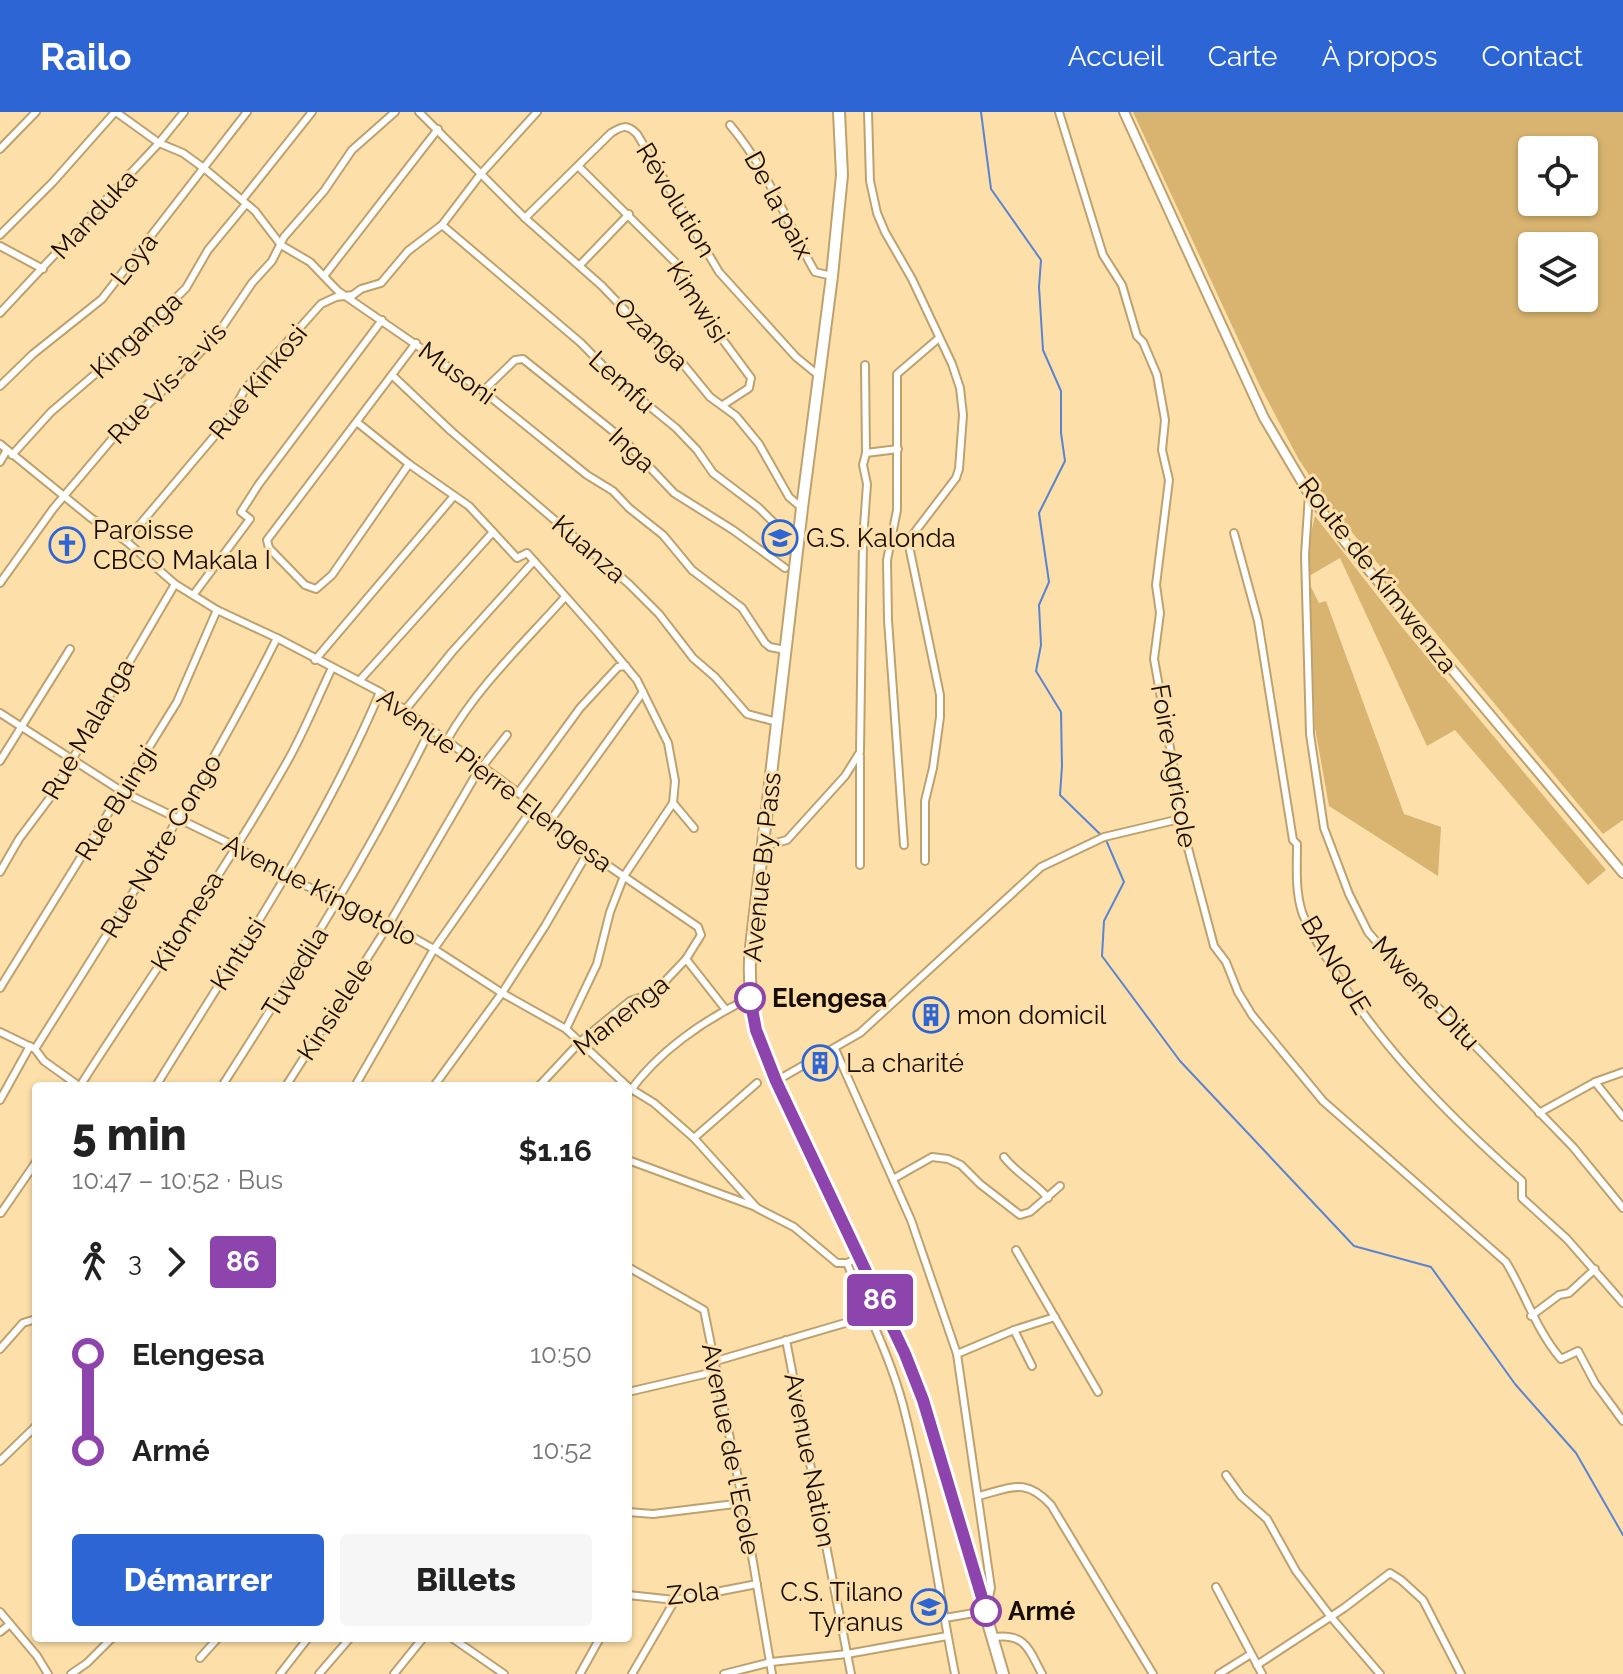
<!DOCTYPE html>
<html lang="fr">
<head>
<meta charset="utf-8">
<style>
	:root { --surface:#fff; --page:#f6f6f6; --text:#222; --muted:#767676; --accent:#2d66d4 }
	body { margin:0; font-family:Raleway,sans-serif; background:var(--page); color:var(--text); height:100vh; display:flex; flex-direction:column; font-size:30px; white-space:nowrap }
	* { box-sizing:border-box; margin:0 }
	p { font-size:26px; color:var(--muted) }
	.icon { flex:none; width:44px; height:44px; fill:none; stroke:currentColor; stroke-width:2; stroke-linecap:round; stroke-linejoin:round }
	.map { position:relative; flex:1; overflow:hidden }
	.details { position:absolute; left:32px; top:970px; width:600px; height:560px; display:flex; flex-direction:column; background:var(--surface); border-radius:8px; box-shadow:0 2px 6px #0004 }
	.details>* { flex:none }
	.badge { padding:0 16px; border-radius:6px; font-size:28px; line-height:52px }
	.controls { position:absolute; left:1518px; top:24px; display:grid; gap:16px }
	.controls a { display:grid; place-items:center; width:80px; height:80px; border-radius:8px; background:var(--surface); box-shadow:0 2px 6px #0004; font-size:40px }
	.map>.badge { position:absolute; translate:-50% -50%; box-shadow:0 0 0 4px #fff }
	.legs { display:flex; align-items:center; gap:12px; height:88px; padding:0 40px; font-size:26px }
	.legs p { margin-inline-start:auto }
	.overview { display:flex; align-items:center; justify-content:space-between; height:136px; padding:0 40px }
	h1 { font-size:44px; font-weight:800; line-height:60px }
	.button { display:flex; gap:16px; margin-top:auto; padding:16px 40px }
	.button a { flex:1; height:92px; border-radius:8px; background:var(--accent); color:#fff; font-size:32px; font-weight:800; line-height:92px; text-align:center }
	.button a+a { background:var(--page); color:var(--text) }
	ul { padding:0 40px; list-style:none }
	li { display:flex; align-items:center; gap:28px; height:96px; font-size:30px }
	li i { display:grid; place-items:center; width:12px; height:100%; margin:0 10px; background:currentColor }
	li i::after { content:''; width:20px; height:20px; margin:-10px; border:6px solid; border-radius:50%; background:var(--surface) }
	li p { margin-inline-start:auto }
	li:first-child i { background:linear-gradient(#0000 50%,currentColor 0) }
	li:last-child i { background:linear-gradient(currentColor 50%,#0000 0) }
	header { display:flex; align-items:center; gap:48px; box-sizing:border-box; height:112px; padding:0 40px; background:var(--accent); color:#fff }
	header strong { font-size:38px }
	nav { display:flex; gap:44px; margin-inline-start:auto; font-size:28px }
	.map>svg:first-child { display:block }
</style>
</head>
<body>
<header>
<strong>Railo</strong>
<nav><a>Accueil</a><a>Carte</a><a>À propos</a><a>Contact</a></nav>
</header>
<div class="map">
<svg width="1623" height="1562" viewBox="0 0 1623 1562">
	<rect width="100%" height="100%" fill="#fddfa9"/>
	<g fill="#d8b470" fill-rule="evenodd">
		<path d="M1133 0H1623V708L1603 722 1335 400 1299 348 1259 272ZM1532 38H1584V90H1532ZM1532 134H1584V186H1532Z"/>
		<polygon points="1315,404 1401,514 1606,758 1588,773 1455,618 1427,634 1340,446 1309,464 1309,471 1319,491 1326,489 1404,702 1441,715 1438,764 1329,694 1315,616 1307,438"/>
	</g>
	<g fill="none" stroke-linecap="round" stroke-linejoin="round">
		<g stroke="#5a84d2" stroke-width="2">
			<polyline points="981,0 991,77 1041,148 1039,175 1043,238 1061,279 1061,321 1065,349 1039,401 1049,470 1039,493 1041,533 1036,559 1061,600 1062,654 1060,683 1101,723"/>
			<polyline points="1106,728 1124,770 1104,809 1102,844 1180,949 1354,1134 1431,1155 1515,1272 1576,1341 1623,1423"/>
		</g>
		<defs>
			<g id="minor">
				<polyline points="116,0 159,31 183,41 205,57 255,99 281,133 310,150 338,179 483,279 587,363 613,379 629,396 663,423 692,458 742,496 765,531 770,535 785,538"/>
				<polyline points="419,0 525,106 602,174 641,215 674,241 710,285 736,304 759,332 789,385 802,396"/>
				<polyline points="868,0 870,69 877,101 885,120 912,167 952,252 960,276 963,303 959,357 956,366 911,425 909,434 940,583 940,605 933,656 925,689 925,749"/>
				<path d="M1059 0 1103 143 1122 173 1137 224 1143 230 1157 263 1165 308 1162 338 1169 368 1156 473 1160 501 1154 547 1188 736 1214 834 1226 850 1238 880 1252 903 1323 989 1506 1150C1526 1183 1536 1218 1561 1247L1578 1239 1595 1271 1623 1309"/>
				<path d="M730 13C768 58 787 111 815 160L832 164"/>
				<polyline points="0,37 36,0"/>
				<polyline points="578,54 677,152 714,216 751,266 749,276 723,293"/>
				<polyline points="242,88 312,0"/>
				<path d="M525 106 611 21C622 14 627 12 637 22L719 160 796 245 818 263"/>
				<polyline points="442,113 581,231 616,267 676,316 697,338 713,361 759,396 787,424 798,429"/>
				<polyline points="0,123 53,70 115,0"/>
				<polyline points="0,134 43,157"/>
				<polyline points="580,153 629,102"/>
				<polyline points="324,164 438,17"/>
				<polyline points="0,201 159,31 184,0"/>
				<polyline points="393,264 451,319 629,472 659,502 693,546 715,565 747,602 777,610"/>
				<polyline points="0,274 33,242 102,187 247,0"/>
				<polyline points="483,279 515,248 523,247 624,328 674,381 733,418 785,456"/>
				<polyline points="358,311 409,352 469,394 517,446 527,441 598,521 637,568 668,631 675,669 673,691 624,764 610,800 597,852 566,917"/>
				<polyline points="0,332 91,406 126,429 175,472 217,498 277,526 380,580 524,685 530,700 550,709 588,740 698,815 701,823 686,847 654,881 630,889 581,929 539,974"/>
				<polyline points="866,341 898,337"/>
				<polyline points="12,343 51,300 122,239 186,176 208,138 246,92"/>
				<polyline points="0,350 7,338"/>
				<polyline points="409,352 332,463 316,477 305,473 269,436 267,428 416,231"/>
				<polyline points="1309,382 1305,443 1310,622 1324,716 1349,782 1368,820 1394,850 1573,1035 1623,1096"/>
				<path d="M1234 421 1258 509 1293 728 1297 732C1297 754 1295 778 1302 800 1308 817 1319 833 1328 848 1378 933 1449 1004 1522 1069V1086L1567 1127 1623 1191"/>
				<polyline points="126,429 228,308 245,277 321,192 336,185 353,183 361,177 381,171 408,139 442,113 480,63 537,0"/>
				<polyline points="0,471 53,397 118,320 175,267 219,220 252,171 272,149 284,125 324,79 352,38 395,0"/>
				<polyline points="194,482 250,407 241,400 259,372 382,208"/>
				<polyline points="315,548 454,384"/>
				<polyline points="360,568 493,420"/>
				<polyline points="406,597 452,540 534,449"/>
				<polyline points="0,601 123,680 235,734 287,765 389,812 434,837 502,881 566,917 627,974"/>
				<path d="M447 628C478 574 524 531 565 485"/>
				<polyline points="860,644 860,753"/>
				<polyline points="0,649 70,537"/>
				<polyline points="482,655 507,623"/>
				<polyline points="518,681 580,596 618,555 626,554"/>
				<polyline points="673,691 694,716"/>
				<polyline points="550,709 643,580"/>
				<polyline points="904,733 888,508 887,448 897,398 897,262 939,226"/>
				<polyline points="764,734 787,728 845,664 860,640 863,428 867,372 863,353 866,341 865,253"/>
				<polyline points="0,760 19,727 49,687 175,472"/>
				<polyline points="686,847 726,898"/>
				<polyline points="0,876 177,590 217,498"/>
				<polyline points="0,920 35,937 44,949 79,974"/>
				<path d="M35 937C120 802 206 669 277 526"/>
				<polyline points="835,937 911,1108 957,1242 991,1476 986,1499 945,1506"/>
				<polyline points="776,969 860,921 1041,755 1104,725 1184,706"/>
				<polyline points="1595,970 1623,1005"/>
				<path d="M80 974C149 866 224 761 287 650 304 620 317 587 332 556"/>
				<path d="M156 974C235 845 321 720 380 580"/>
				<path d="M222 974C297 857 370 741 431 616"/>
				<polyline points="286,974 389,812 481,654"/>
				<polyline points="355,974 434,837 530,700"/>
				<polyline points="434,974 502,881 545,814 588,740"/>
				<polyline points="628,975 654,991 694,1026 757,1096 794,1115 837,1151 847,1151 858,1146"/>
				<path d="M628 982C657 940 705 907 750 886"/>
				<polyline points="0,988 30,934"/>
				<polyline points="1539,1001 1595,970 1623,960"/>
				<polyline points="694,1026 757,971"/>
				<path d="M1004 1045C1017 1062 1035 1070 1048 1086"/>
				<polyline points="628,1048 756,1095"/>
				<polyline points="893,1067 932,1045 948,1047 961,1053 980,1072 1020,1103 1030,1100 1060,1074"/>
				<polyline points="1,1101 36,1050"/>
				<polyline points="1016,1138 1098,1280"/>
				<path d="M847 1151C866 1198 890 1244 903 1293 926 1382 937 1472 955 1562"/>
				<polyline points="628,1155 704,1198 743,1391 772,1562"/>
				<polyline points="1531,1204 1559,1183 1569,1181 1595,1157"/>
				<polyline points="1014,1218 1032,1254"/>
				<polyline points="786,1228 851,1562"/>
				<polyline points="0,1237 23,1211 36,1207"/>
				<polyline points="957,1242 1014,1218 1055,1205"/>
				<polyline points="716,1249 869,1204"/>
				<polyline points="628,1280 718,1259"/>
				<polyline points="0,1349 36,1314"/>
				<polyline points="1226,1363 1241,1384 1267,1407 1296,1459 1331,1505 1380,1562"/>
				<path d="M978 1384C1012 1376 1025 1365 1051 1393L1153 1562"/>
				<polyline points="628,1400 653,1402 743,1391"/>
				<polyline points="1216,1475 1262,1562"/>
				<polyline points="628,1483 675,1488 757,1472"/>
				<polyline points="0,1500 37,1544 48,1562"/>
				<polyline points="0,1520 10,1512"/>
				<path d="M994 1525C1026 1521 1029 1538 1042 1562"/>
				<polyline points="452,1526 504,1562"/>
				<polyline points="200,1546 218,1526"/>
				<polyline points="1257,1553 1344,1496 1390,1461 1401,1468 1423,1488 1461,1562"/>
				<polyline points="71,1562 87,1551 112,1526"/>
				<polyline points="280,1562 308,1526"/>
				<polyline points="319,1562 350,1526"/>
				<polyline points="394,1562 423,1526"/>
				<polyline points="580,1562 600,1526"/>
				<polyline points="632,1562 675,1488"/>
				<polyline points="724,1562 771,1550 847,1542 947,1524"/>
				<polyline points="1219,1562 1251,1542"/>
			</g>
			<polyline id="tertiary" points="1124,0 1264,306 1309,382 1345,430 1623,761"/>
			<path id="trunk" d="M839 0 842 63 832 164 802 396 751 835C742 915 783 984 816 1054 845 1117 876 1180 905 1242L923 1288 1003 1562"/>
		</defs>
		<use href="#minor" stroke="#bea16d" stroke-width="10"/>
		<use href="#tertiary" stroke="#bea16d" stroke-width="12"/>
		<use href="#trunk" stroke="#bea16d" stroke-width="14"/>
		<use href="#minor" stroke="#fff" stroke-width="6"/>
		<use href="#tertiary" stroke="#fff" stroke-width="8"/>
		<use href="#trunk" stroke="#fff" stroke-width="10"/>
	</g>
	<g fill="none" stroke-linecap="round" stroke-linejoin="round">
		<defs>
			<polyline id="line-1" points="750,886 756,918 776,969 905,1242 923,1288 986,1499"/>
		</defs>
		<use href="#line-1" stroke="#fff" stroke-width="18"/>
		<use href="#line-1" stroke="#8e44ad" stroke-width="12"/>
	</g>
	<defs>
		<symbol id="school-ring" viewBox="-11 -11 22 22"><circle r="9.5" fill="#fddfa9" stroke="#2d66d4" stroke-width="1.5"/><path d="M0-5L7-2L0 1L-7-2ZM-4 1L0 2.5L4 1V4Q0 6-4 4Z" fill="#2d66d4"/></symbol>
		<symbol id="church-ring" viewBox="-11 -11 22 22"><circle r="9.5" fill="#fddfa9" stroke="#2d66d4" stroke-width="1.5"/><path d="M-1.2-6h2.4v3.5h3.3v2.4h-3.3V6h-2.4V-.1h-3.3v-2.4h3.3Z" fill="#2d66d4"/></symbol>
		<symbol id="building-ring" viewBox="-11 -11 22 22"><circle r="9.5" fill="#fddfa9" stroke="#2d66d4" stroke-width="1.5"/><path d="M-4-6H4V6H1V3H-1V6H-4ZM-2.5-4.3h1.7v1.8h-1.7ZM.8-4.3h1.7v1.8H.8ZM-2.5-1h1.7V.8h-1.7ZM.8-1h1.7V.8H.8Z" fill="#2d66d4"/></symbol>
	</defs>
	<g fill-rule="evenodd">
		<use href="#school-ring" x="760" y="406" width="40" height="40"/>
		<use href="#church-ring" x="47" y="413" width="40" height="40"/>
		<use href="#building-ring" x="911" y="883" width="40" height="40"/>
		<use href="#building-ring" x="800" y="931" width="40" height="40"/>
		<use href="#school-ring" x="909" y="1475" width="40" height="40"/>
	</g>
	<g fill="#fff" stroke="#8e44ad" stroke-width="4">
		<circle cx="750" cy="886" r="14"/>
		<circle cx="986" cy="1499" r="14"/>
	</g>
	<g text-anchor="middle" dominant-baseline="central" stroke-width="6" stroke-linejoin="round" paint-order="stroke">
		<g font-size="26" fill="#170d00" stroke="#fddfa9">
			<text transform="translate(676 88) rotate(59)">Révolution</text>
			<text transform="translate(779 93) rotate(62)">De la paix</text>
			<text transform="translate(94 102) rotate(-47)">Manduka</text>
			<text transform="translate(134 147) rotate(-52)">Loya</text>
			<text transform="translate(698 190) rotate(57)">Kimwisi</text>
			<text transform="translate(651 222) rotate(44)">Ozanga</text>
			<text transform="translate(136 223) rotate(-43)">Kinganga</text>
			<text transform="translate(457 261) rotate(36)">Musoni</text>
			<text transform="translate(258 270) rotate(-51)">Rue Kinkosi</text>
			<text transform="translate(622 270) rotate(42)">Lemfu</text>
			<text transform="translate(167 271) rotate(-46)">Rue Vis-à-vis</text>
			<text transform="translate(632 338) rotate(43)">Inga</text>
			<text transform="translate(589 437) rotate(41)">Kuanza</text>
			<text transform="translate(1378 463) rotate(52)">Route de Kimwenza</text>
			<text transform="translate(88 617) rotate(-60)">Rue Malanga</text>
			<text transform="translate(1174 654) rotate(80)">Foire Agricole</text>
			<text transform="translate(495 668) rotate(37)">Avenue Pierre Elengesa</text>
			<text transform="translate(116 691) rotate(-58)">Rue Buingi</text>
			<text transform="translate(161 734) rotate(-59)">Rue Notre Congo</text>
			<text transform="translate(762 755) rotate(-84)">Avenue By Pass</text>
			<text transform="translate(320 778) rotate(27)">Avenue Kingotolo</text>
			<text transform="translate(187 809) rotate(-58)">Kitomesa</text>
			<text transform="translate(238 842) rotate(-58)">Kintusi</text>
			<text transform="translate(1336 853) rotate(59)">BANQUE</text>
			<text transform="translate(295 860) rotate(-58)">Tuvedila</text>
			<text transform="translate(1426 881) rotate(47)">Mwene Ditu</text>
			<text transform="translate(335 897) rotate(-57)">Kinsielele</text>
			<text transform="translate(621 903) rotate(-38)">Manenga</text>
			<text transform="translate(731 1337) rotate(79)">Avenue de l'Ecole</text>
			<text transform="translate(810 1348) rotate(79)">Avenue Nation</text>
			<text transform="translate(693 1481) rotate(-6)">Zola</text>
		</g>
		<g font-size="26" fill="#170d00" stroke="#fddfa9" text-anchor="start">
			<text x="93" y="418">Paroisse<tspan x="93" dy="30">CBCO Makala I</tspan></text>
			<text x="806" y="426">G.S. Kalonda</text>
			<text x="957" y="903">mon domicil</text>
			<text x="846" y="951">La charité</text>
			<text x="903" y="1480" text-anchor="end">C.S. Tilano<tspan x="903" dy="30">Tyranus</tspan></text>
		</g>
		<g font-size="26" font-weight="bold" fill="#170d00" stroke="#fddfa9" text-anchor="start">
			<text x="772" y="886">Elengesa</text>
			<text x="1008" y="1499">Armé</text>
		</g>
	</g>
</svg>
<div class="controls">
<a><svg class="icon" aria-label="locate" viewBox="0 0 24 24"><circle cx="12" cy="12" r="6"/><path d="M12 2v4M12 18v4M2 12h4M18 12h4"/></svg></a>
<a><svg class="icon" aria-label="layers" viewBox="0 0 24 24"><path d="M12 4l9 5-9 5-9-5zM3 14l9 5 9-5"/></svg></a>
</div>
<b class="badge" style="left:880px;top:1188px;background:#8e44ad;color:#fff">86</b>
<section class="details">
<div class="overview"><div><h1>5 min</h1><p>10:47 – 10:52 · Bus</p></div><b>$1.16</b></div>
<div class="legs"><svg class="icon" aria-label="walk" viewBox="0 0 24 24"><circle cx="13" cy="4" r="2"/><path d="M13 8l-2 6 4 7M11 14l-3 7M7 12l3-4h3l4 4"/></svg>3<svg class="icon" aria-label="forward" viewBox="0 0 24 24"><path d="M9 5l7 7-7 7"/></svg><b class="badge" style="background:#8e44ad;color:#fff">86</b></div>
<ul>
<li><i style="color:#8e44ad"></i><b>Elengesa</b><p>10:50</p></li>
<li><i style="color:#8e44ad"></i><b>Armé</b><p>10:52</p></li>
</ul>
<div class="button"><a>Démarrer</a><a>Billets</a></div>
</section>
</div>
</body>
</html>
